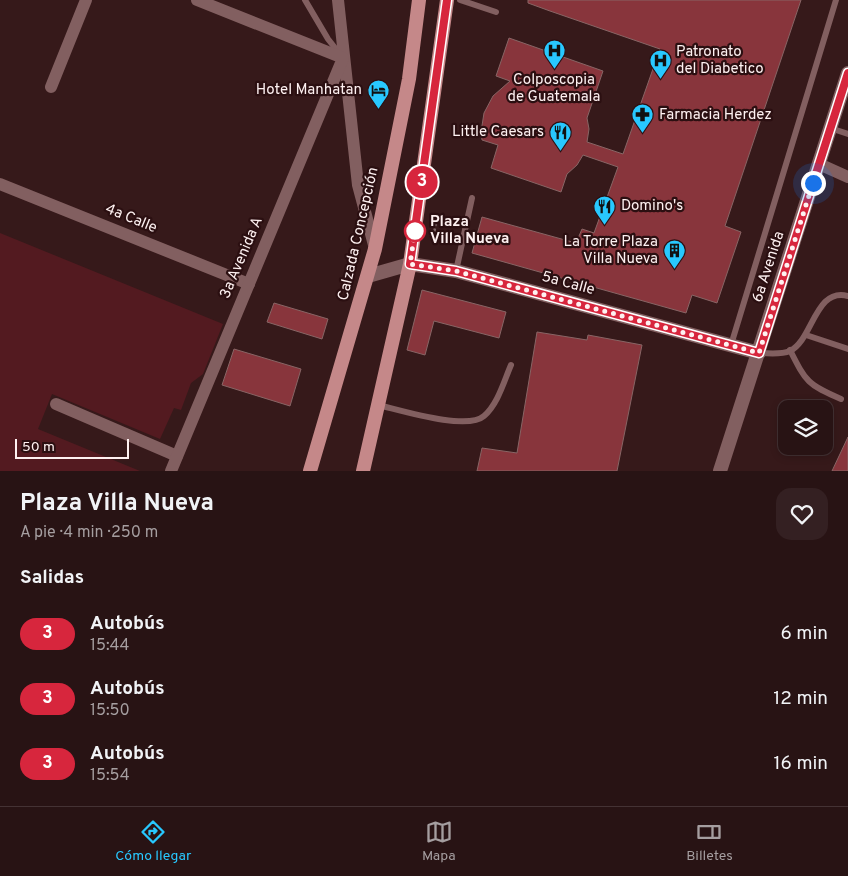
<!DOCTYPE html>
<html lang="es">
<head>
<meta charset="utf-8">
<style>
	:root { --surface:#281314; --page:#342022; --text:#f1f3f6; --muted:#a59ea0; --line:#443234; --accent:#28c8ff }
	body { margin:0; font-family:Overpass,sans-serif; background:var(--page); color:var(--text); height:100vh; display:flex; flex-direction:column; font-size:19px; white-space:nowrap }
	* { box-sizing:border-box; margin:0 }
	p { font-size:16px; color:var(--muted) }
	.icon { flex:none; width:28px; height:28px; fill:none; stroke:currentColor; stroke-width:2; stroke-linecap:round; stroke-linejoin:round }
	.map { position:relative; height:471px; overflow:hidden }
	.details { display:flex; flex-direction:column; background:var(--surface); flex:1 }
	.details>* { flex:none }
	.badge { padding:0 10px; border-radius:16px; font-size:18px; line-height:32px }
	.tools { position:absolute; left:778px; top:400px; display:grid; gap:10px }
	.tools a { display:grid; place-items:center; width:55px; height:55px; border-radius:10px; background:var(--surface); box-shadow:0 2px 8px #0003,0 0 0 1px var(--line); font-size:25px }
	.scale { position:absolute; left:15px; bottom:12px; width:114px; box-sizing:border-box; padding-left:5px; border:2px solid #fef1f1; border-top:0; font-size:14px; line-height:18px; white-space:nowrap; color:#fef1f1; -webkit-text-stroke:4px #2b0f11; paint-order:stroke }
	.you { position:absolute; width:25px; height:25px; margin:-12px; border:4px solid #fff; border-radius:50%; background:#1a73e8; box-shadow:0 0 0 8px #1a73e833 }
	.map>.badge { position:absolute; translate:-50% -50%; box-shadow:0 0 0 2px #fff }
	h2 { padding:0 20px; font-size:19px; line-height:45px }
	.round { display:grid; place-items:center; flex:none; width:52px; height:52px; border-radius:15px; background:var(--page) }
	.summary { display:flex; align-items:center; justify-content:space-between; height:85px; padding:0 20px }
	h1 { font-size:24px; font-weight:700; line-height:38px }
	ul { padding:0; list-style:none }
	li { display:flex; align-items:center; gap:15px; height:65px; padding:0 20px }
	li div { flex:1 }
	li b { display:block; font-size:19px }
	li em { font-style:normal }
	li .badge { min-width:55px; font-weight:700; text-align:center }
	.tab-bar { display:flex; justify-content:space-around; align-items:center; height:70px; border-top:1px solid var(--line); background:var(--surface); font-size:14px; color:var(--muted) }
	.tab-bar a { display:grid; justify-items:center; gap:2px }
	.tab-bar .current { color:var(--accent) }
	.map>svg:first-child { display:block }
</style>
</head>
<body>
<div class="map">
<svg width="848" height="471" viewBox="0 0 848 471">
	<rect width="100%" height="100%" fill="#36191a"/>
	<polygon fill="#531a20" points="0,233 223,324 203,374 191,383 181,410 174,408 160,439 52,394 38,429 140,471 0,471"/>
	<g fill="#88353c" stroke="#886565">
		<polygon points="528,0 801,0 725,226 741,232 717,303 692,295 686,313 472,253 482,217 576,243 582,229 594,233 618,167 583,155 577,165 567,174 561,192 491,168 498,145 482,140 481,132 484,113 493,96 510,81 496,76 509,38 603,71 587,118 589,129 587,142 623,154 660,49 550,11 528,3"/>
		<polygon points="422,290 506,312 499,338 434,321 425,355 407,350"/>
		<polygon points="274,303 328,319 322,339 267,322"/>
		<polygon points="537,332 587,340 588,335 642,345 617,471 477,471 482,448 517,453"/>
		<polygon points="234,349 301,369 290,406 222,385"/>
		<polygon points="848,437 848,471 832,471"/>
	</g>
	<g fill="none" stroke-linecap="round" stroke-linejoin="round">
		<polyline stroke="#80696a" stroke-width="2.5" stroke-dasharray="4 2.5" stroke-linecap="butt" points="429,234 434,234 437,216 432,215"/>
		<g stroke="#825f60" stroke-width="6">
			<polyline points="305,0 328,39 339,53"/>
			<polyline points="460,0 496,12"/>
			<polyline points="830,128 848,134"/>
			<polyline points="456,271 472,198"/>
			<polyline points="806,335 848,349"/>
			<polyline points="731,345 836,0"/>
			<path d="M790 350C806 382 808 385 841 399"/>
			<path d="M759 353C769 353 780 355 790 351 813 340 815 287 848 296"/>
			<path d="M378 405C400 410 467 431 484 416 498 404 504 381 511 365"/>
		</g>
		<g stroke="#825f60" stroke-width="12">
			<polyline points="338,0 358,185 375,249"/>
			<polyline points="51,87 86,0"/>
			<polyline points="819,164 848,177"/>
			<polyline points="0,184 249,284"/>
			<polyline points="56,404 177,456"/>
			<polyline points="171,471 343,58 197,0"/>
		</g>
		<polyline stroke="#825f60" stroke-width="14" points="368,276 410,264 456,271 759,353"/>
		<polyline stroke="#825f60" stroke-width="14" points="720,471 848,73"/>
		<g stroke="#c58889" stroke-width="14">
			<polyline points="310,471 375,249 409,79 419,0"/>
			<polyline points="363,471 410,264 447,0"/>
		</g>
	</g>
	<g fill="none" stroke-linecap="round" stroke-linejoin="round">
		<defs>
			<polyline id="line" points="447,0 410,264 456,271 759,353 848,73"/>
		</defs>
		<use href="#line" stroke="#fff" stroke-width="11"/>
		<use href="#line" stroke="#d7263d" stroke-width="8"/>
		<polyline stroke="#fef1f1" stroke-width="5" stroke-dasharray="0 9" points="415,231 410,264 456,271 759,353 813,183"/>
	</g>
	<defs>
		<symbol id="hospital-pin" viewBox="-11 -11 22 30"><path d="M0 17L-7.5 6A9.5 9.5 0 1 1 7.5 6Z" fill="#28c8ff" stroke="#2b0f11"/><path d="M-5-5h3v3.5h4V-5h3V5h-3V1.5h-4V5h-3Z" fill="#111"/></symbol>
		<symbol id="hotel-pin" viewBox="-11 -11 22 30"><path d="M0 17L-7.5 6A9.5 9.5 0 1 1 7.5 6Z" fill="#28c8ff" stroke="#2b0f11"/><path d="M-6-4.5h1.5V1H6V5H4.5V3h-9V5H-6ZM-4 0a1.8 1.8 0 1 1 3.6 0ZM.5 0V-2.5h3Q6-2.5 6 0Z" fill="#111"/></symbol>
		<symbol id="pharmacy-pin" viewBox="-11 -11 22 30"><path d="M0 17L-7.5 6A9.5 9.5 0 1 1 7.5 6Z" fill="#28c8ff" stroke="#2b0f11"/><path d="M-2-6h4v4h4v4h-4v4h-4v-4h-4v-4h4Z" fill="#111"/></symbol>
		<symbol id="restaurant-pin" viewBox="-11 -11 22 30"><path d="M0 17L-7.5 6A9.5 9.5 0 1 1 7.5 6Z" fill="#28c8ff" stroke="#2b0f11"/><path d="M-5-6h1v4h1v-4h1v4h1v-4h1v5L-1.5 .5V6h-2V.5L-5-1ZM5-6V6H3V1.5H1.5Q1.5-4 5-6Z" fill="#111"/></symbol>
		<symbol id="building-pin" viewBox="-11 -11 22 30"><path d="M0 17L-7.5 6A9.5 9.5 0 1 1 7.5 6Z" fill="#28c8ff" stroke="#2b0f11"/><path d="M-4-6H4V6H1V3H-1V6H-4ZM-2.5-4.3h1.7v1.8h-1.7ZM.8-4.3h1.7v1.8H.8ZM-2.5-1h1.7V.8h-1.7ZM.8-1h1.7V.8H.8Z" fill="#111"/></symbol>
	</defs>
	<g fill-rule="evenodd">
		<use href="#hospital-pin" x="542" y="38" width="25" height="34"/>
		<use href="#hospital-pin" x="648" y="48" width="25" height="34"/>
		<use href="#hotel-pin" x="366" y="78" width="25" height="34"/>
		<use href="#pharmacy-pin" x="630" y="102" width="25" height="34"/>
		<use href="#restaurant-pin" x="548" y="120" width="25" height="34"/>
		<use href="#restaurant-pin" x="592" y="194" width="25" height="34"/>
		<use href="#building-pin" x="662" y="238" width="25" height="34"/>
	</g>
	<circle fill="#fff" stroke="#d7263d" stroke-width="2.5" cx="415" cy="231" r="10"/>
	<g text-anchor="middle" dominant-baseline="central" stroke-width="4.5" stroke-linejoin="round" paint-order="stroke">
		<g font-size="15" fill="#fef1f1" stroke="#2b0f11" text-anchor="start">
			<text x="676" y="52">Patronato<tspan x="676" dy="17">del Diabetico</tspan></text>
			<text x="554" y="80" text-anchor="middle">Colposcopia<tspan x="554" dy="17">de Guatemala</tspan></text>
			<text x="362" y="90" text-anchor="end">Hotel Manhatan</text>
			<text x="659" y="115">Farmacia Herdez</text>
			<text x="544" y="132" text-anchor="end">Little Caesars</text>
			<text x="621" y="206">Domino's</text>
			<text x="658" y="242" text-anchor="end">La Torre Plaza<tspan x="658" dy="17">Villa Nueva</tspan></text>
		</g>
		<g font-size="15" fill="#fef1f1" stroke="#2b0f11">
			<text transform="translate(131 219) rotate(22)">4a Calle</text>
			<text transform="translate(359 234) rotate(-77)">Calzada Concepción</text>
			<text transform="translate(242 258) rotate(-67)">3a Avenida A</text>
			<text transform="translate(769 267) rotate(-72)">6a Avenida</text>
			<text transform="translate(568 284) rotate(15)">5a Calle</text>
		</g>
		<g font-size="15" font-weight="bold" fill="#fef1f1" stroke="#2b0f11" text-anchor="start">
			<text x="430" y="222">Plaza<tspan x="430" dy="17">Villa Nueva</tspan></text>
		</g>
	</g>
</svg>
<div class="tools">
<a><svg class="icon" aria-label="layers" viewBox="0 0 24 24"><path d="M12 4l9 5-9 5-9-5zM3 14l9 5 9-5"/></svg></a>
</div>
<div class="scale">50 m</div>
<div class="you" style="left:813px;top:183px"></div>
<b class="badge" style="left:422px;top:182px;background:#d7263d;color:#fff">3</b>
</div>
<section class="details">
<div class="summary"><div><h1>Plaza Villa Nueva</h1><p>A pie · 4 min · 250 m</p></div><a class="round"><svg class="icon" aria-label="heart" viewBox="0 0 24 24"><path d="M12 20l-8-8c-3-5 5-10 8-4 3-6 11-1 8 4z"/></svg></a></div>
<h2>Salidas</h2>
<ul>
<li><span class="badge" style="background:#d7263d;color:#fff">3</span><div><b>Autobús</b><p>15:44</p></div><em>6 min</em></li>
<li><span class="badge" style="background:#d7263d;color:#fff">3</span><div><b>Autobús</b><p>15:50</p></div><em>12 min</em></li>
<li><span class="badge" style="background:#d7263d;color:#fff">3</span><div><b>Autobús</b><p>15:54</p></div><em>16 min</em></li>
</ul>
</section>
<nav class="tab-bar">
<a class="current"><svg class="icon" aria-label="directions" viewBox="0 0 24 24"><path d="M12 3l9 9-9 9-9-9zM9 14v-3h6M13 9l2 2-2 2"/></svg>Cómo llegar</a>
<a><svg class="icon" aria-label="map" viewBox="0 0 24 24"><path d="M3 6l6-2 6 2 6-2v14l-6 2-6-2-6 2zM9 4v14M15 6v14"/></svg>Mapa</a>
<a><svg class="icon" aria-label="tickets" viewBox="0 0 24 24"><path d="M3 7h18v10H3zM15 7v10"/></svg>Billetes</a>
</nav>
</body>
</html>
